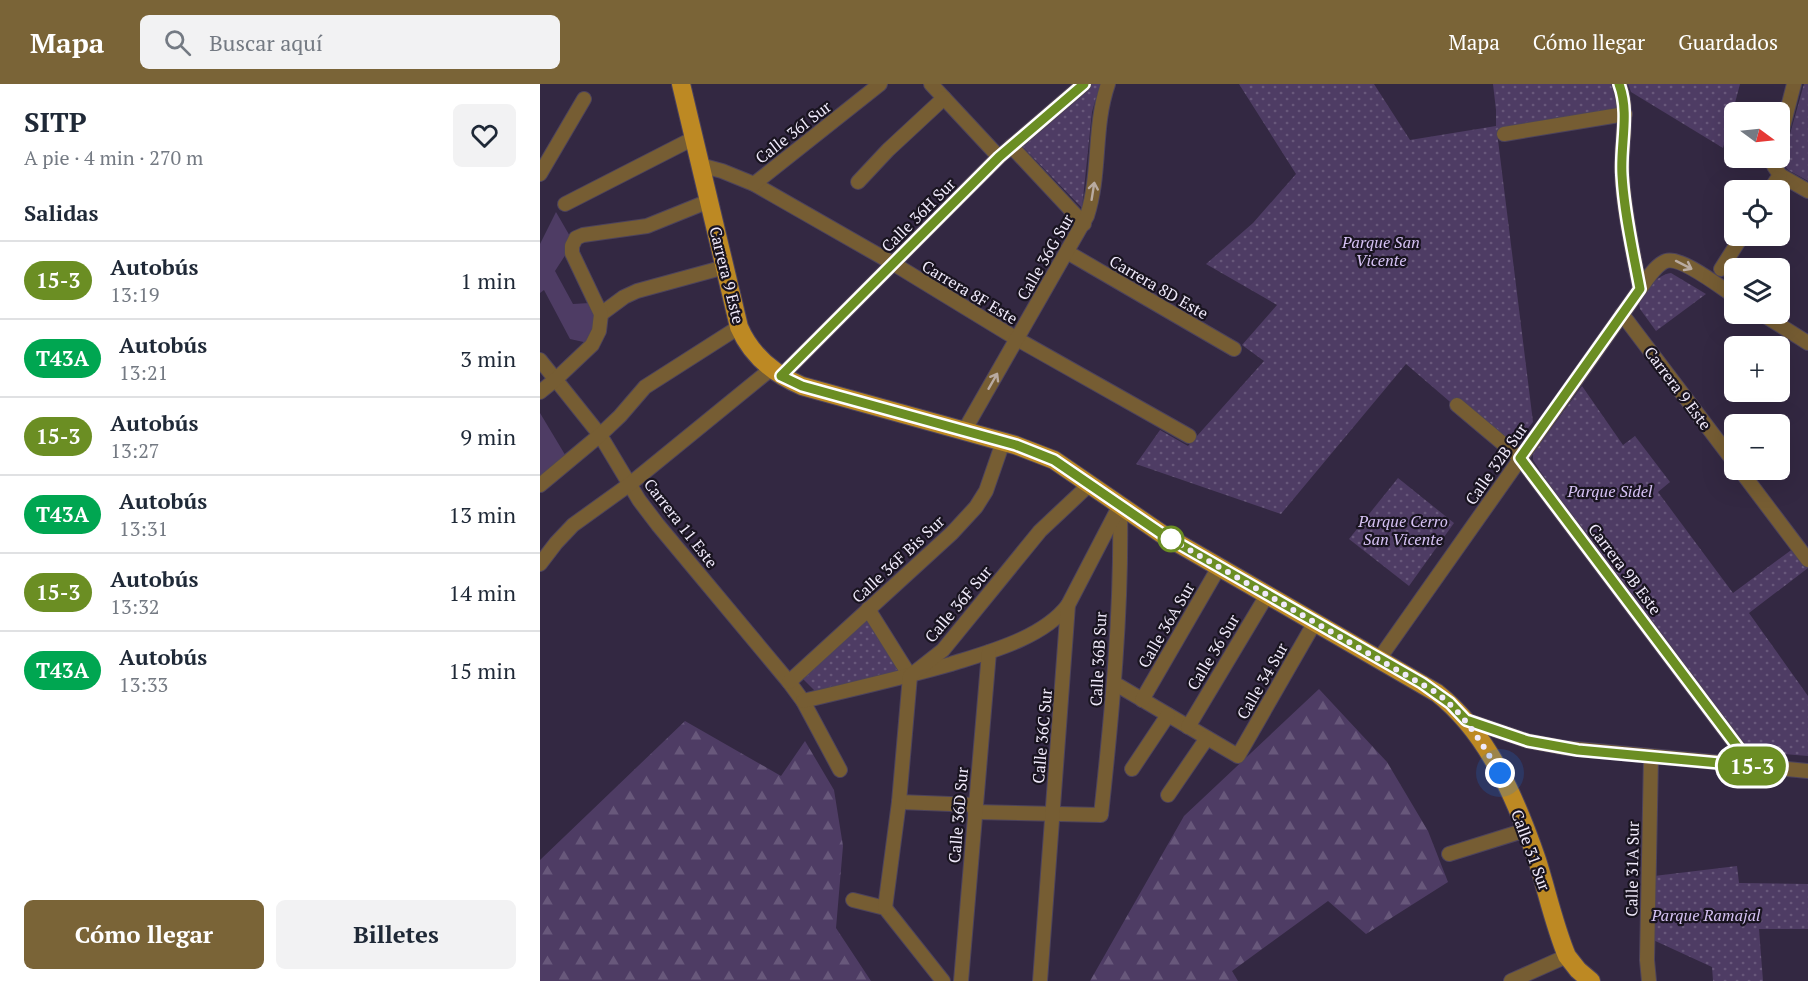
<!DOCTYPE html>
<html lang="es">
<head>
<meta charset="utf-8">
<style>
	:root { --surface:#fff; --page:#f2f2f3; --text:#1f2937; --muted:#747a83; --line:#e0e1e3; --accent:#7a6437 }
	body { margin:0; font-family:"PT Serif",serif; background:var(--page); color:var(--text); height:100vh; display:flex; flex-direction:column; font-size:22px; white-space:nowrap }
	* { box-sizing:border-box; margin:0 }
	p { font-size:20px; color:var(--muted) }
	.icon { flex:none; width:33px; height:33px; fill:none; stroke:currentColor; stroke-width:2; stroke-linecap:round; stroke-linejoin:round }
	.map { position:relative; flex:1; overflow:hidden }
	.details { display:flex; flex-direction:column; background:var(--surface); width:540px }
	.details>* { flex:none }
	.badge { padding:0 12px; border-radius:20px; font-size:21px; line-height:39px }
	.needle { width:39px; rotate:105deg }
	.tools { position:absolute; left:1184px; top:18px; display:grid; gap:12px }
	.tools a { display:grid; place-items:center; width:66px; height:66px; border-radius:9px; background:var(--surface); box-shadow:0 6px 24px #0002; font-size:30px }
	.you { position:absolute; width:30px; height:30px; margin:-15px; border:4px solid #fff; border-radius:50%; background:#1a73e8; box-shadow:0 0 0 9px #1a73e833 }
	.map>.badge { position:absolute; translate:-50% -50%; box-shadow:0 0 0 3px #fff }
	h2 { padding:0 24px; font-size:22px; line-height:54px }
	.round { display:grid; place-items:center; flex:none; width:63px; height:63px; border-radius:9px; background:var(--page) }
	.headline { display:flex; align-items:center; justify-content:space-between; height:102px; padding:0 24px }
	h1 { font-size:28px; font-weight:700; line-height:45px }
	.action { display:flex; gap:12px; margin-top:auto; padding:12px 24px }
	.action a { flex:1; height:69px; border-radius:9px; background:var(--accent); color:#fff; font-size:24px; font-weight:700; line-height:69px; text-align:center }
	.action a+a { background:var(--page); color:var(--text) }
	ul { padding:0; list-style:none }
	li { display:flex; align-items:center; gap:18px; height:78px; padding:0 24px; border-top:2px solid var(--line) }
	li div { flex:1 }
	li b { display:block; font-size:22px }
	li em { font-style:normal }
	li .badge { min-width:66px; font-weight:700; text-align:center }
	header { display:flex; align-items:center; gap:36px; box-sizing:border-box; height:84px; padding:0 30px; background:var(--accent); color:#fff }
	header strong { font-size:28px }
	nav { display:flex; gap:33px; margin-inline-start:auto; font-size:21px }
	.search { width:420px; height:54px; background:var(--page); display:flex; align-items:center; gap:15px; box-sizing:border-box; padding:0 21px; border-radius:9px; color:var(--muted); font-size:22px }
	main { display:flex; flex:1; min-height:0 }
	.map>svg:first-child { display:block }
</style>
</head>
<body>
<header>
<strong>Mapa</strong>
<div class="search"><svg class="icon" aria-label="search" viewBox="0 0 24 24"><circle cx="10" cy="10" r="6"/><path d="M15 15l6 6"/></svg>Buscar aquí</div>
<nav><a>Mapa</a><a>Cómo llegar</a><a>Guardados</a></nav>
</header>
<main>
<section class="details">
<div class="headline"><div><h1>SITP</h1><p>A pie · 4 min · 270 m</p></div><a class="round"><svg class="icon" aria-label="heart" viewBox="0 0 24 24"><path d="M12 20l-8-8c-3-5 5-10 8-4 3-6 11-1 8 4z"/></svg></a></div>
<h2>Salidas</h2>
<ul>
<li><span class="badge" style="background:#6b8e23;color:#fff">15-3</span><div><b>Autobús</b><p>13:19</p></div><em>1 min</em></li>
<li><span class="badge" style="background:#00a651;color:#fff">T43A</span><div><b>Autobús</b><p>13:21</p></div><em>3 min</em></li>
<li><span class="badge" style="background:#6b8e23;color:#fff">15-3</span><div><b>Autobús</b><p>13:27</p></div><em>9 min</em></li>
<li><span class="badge" style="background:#00a651;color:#fff">T43A</span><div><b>Autobús</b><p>13:31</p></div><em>13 min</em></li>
<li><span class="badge" style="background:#6b8e23;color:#fff">15-3</span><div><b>Autobús</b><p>13:32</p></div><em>14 min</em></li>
<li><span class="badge" style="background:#00a651;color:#fff">T43A</span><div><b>Autobús</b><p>13:33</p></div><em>15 min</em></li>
</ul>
<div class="action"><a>Cómo llegar</a><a>Billetes</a></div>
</section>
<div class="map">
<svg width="1268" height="897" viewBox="0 0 1268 897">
	<defs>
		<pattern id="forest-firs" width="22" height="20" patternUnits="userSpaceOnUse" patternTransform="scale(1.5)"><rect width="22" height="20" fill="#4e3c64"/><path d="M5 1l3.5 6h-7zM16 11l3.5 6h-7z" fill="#68587b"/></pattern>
		<pattern id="park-dots" width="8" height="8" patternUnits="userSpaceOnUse" patternTransform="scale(1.5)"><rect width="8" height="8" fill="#4e3c64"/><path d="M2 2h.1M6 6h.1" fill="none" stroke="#68587b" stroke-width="1.8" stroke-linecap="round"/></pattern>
	</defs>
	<rect width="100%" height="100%" fill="#332842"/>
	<g fill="#4e3c64">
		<path d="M16 128 31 154 26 170 15 187 33 220 49 219C59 237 55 242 48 259L30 255 4 206 0 209V160Z"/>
		<polygon points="0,329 27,374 0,395"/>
	</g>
	<g fill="url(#forest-firs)">
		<polygon points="779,605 847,678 888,747 908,798 826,850 788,817 692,887 698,897 550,897 644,732"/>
		<polygon points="145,637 241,692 265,657 294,706 303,762 296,844 331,897 0,897 0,776"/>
	</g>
	<g fill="url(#park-dots)">
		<polygon points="550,0 560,0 552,28 542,124 481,61"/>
		<polygon points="699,0 834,0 870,56 956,42 956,26 953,0 1071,0 1079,25 957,48 993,338 973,363 916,323 866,280 741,430 596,380 620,346 648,362 724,277 702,261 737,221 666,180 713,139 756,90"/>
		<polygon points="1088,0 1200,0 1183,64 1091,8"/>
		<polygon points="1264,0 1268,0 1268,97 1248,86 1242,78"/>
		<path d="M1131 189 1166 210 1116 247 1100 225 1099 219C1106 207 1116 191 1131 189Z"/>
		<path d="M1042 302 1083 361 1095 352 1130 398 1118 408 1193 509 1254 464 1268 484 1209 529 1268 612V672L1220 668 1207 662C1133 570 1057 476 993 376V370Z"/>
		<polygon points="858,394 914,439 869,502 809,455"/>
		<polygon points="328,536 359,587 275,607 261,593"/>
		<polygon points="1197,782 1199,799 1268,800 1268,845 1219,845 1223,897 1173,897 1172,883 1111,855 1114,792"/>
	</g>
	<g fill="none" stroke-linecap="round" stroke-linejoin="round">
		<defs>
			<g id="minor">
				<polyline points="391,0 459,73"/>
				<path d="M1079 0C1090 30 1080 60 1082 91 1084 129 1093 167 1100 205"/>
				<polyline points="964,50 1085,30"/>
				<polyline points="1239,58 1254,0"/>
				<polyline points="471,62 544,140"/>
				<polyline points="1235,74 1234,82 1240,91 1268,107"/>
				<polyline points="160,81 182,87 214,100 354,180 477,255 649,352"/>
				<polyline points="0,90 44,15"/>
				<polyline points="318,98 348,66 404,14"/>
				<polyline points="214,100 340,0"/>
				<polyline points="1230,106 1240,91"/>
				<polyline points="25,120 154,54"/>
				<polyline points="527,168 694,265"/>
				<polyline points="1181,185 1202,152"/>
				<polyline points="61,230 84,213 97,207 185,183"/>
				<polyline points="1082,230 1194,378"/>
				<polyline points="1222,230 1268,259"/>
				<polyline points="0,276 60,351 99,416 118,441 249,598 263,617 300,686"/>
				<polyline points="241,292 459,73 544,0"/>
				<polyline points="0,308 15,296 52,261 59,247 61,230 32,169 32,162 36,154 43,151 107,142 169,117"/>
				<polyline points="917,321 980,374 1212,682"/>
				<path d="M424 347 547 132C561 89 553 43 568 0"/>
				<polyline points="1200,386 1268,476"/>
				<polyline points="0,401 60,351 80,332 105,303 199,243"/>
				<polyline points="0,480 16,459 33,441 90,400 231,285"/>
				<polyline points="328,525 370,592"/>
				<path d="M839 575 1100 205C1107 196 1115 181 1126 177 1141 172 1180 203 1194 212"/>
				<polyline points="249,598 412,449 436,423 446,407 463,358"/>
				<polyline points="574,599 698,672 775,538"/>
				<polyline points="602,616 679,483"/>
				<path d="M263 617C312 605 362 594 411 580 449 568 503 554 528 521"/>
				<polyline points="926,636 988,657 1026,664 1268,687"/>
				<polyline points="648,643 727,511"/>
				<polyline points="592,685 628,631"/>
				<polyline points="628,711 667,654"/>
				<polyline points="359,718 436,721"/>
				<path d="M435 728 561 731C572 629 582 526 580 423"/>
				<polyline points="909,770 986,746"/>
				<polyline points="313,816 345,824 403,897"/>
				<polyline points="345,824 359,718 370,592 403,566 500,447 550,400"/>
				<polyline points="421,897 449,568"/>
				<polyline points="500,897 528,521 580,421"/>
				<polyline points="971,897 1027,872"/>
				<polyline points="1109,897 1107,876 1111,673"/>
			</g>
			<path id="major" d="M141 0 199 243C211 271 234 290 262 302L475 361 514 376 622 450 897 609C948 649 976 715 997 776 1007 807 1014 841 1027 872L1038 886 1051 897"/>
		</defs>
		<use href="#minor" stroke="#4d435c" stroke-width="16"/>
		<use href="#major" stroke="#4d435c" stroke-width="20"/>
		<use href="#minor" stroke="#765d33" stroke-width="14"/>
		<use href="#major" stroke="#bd8923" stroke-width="18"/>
	</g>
	<defs><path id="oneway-shaft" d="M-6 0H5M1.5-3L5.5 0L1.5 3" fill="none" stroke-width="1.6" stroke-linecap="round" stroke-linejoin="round" transform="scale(1.5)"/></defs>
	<g stroke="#b9aba1">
		<use href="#oneway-shaft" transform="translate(553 107) rotate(-81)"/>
		<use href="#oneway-shaft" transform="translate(1144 181) rotate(27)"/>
		<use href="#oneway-shaft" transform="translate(453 297) rotate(-60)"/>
	</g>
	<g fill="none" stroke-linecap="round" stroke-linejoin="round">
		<defs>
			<path id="line" d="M544 0 459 73 241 292 262 302 476 361 514 376 622 450 882 599 910 619 926 636 988 657 1038 666 1212 682 980 374 1100 205C1093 167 1084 129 1082 91 1080 60 1090 30 1079 0"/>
		</defs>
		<use href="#line" stroke="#fff" stroke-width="14"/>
		<use href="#line" stroke="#6b8e23" stroke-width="9"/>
		<path stroke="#f0eafb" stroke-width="6" stroke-dasharray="0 10.8" d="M631 455 622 450 897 609C927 633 940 657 960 689"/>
	</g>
	<circle fill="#fff" stroke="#6b8e23" stroke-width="3" cx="631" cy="455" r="12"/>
	<g text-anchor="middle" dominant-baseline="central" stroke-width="4.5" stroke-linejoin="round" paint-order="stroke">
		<g font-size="16" fill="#f0eafb" stroke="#191420">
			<text transform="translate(253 48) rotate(-38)">Calle 36I Sur</text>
			<text transform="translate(378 131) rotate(-45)">Calle 36H Sur</text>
			<text transform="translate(505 173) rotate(-60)">Calle 36G Sur</text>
			<text transform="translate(187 191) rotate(76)">Carrera 9 Este</text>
			<text transform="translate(619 203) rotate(30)">Carrera 8D Este</text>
			<text transform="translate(430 208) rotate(31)">Carrera 8F Este</text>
			<text transform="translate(1138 304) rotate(53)">Carrera 9 Este</text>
			<text transform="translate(956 380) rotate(-55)">Calle 32B Sur</text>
			<text transform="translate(141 439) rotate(52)">Carrera 11 Este</text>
			<text transform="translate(358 475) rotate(-43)">Calle 36F Bis Sur</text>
			<text transform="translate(1085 485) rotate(53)">Carrera 9B Este</text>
			<text transform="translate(418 520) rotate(-50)">Calle 36F Sur</text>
			<text transform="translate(626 541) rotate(-60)">Calle 36A Sur</text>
			<text transform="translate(673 568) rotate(-59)">Calle 36 Sur</text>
			<text transform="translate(558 575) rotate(-87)">Calle 36B Sur</text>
			<text transform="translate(722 597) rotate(-60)">Calle 34 Sur</text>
			<text transform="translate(502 652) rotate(-85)">Calle 36C Sur</text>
			<text transform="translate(418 731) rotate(-85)">Calle 36D Sur</text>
			<text transform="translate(991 766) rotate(70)">Calle 31 Sur</text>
			<text transform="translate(1092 785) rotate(-89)">Calle 31A Sur</text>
		</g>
		<g font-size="16" font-style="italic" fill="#d6c2f4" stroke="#191420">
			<text x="841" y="158">Parque San<tspan x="841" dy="18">Vicente</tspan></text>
			<text x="1070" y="407">Parque Sidel</text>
			<text x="863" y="437">Parque Cerro<tspan x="863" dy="18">San Vicente</tspan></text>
			<text x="1166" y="831">Parque Ramajal</text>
		</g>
	</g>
</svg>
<div class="tools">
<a><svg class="needle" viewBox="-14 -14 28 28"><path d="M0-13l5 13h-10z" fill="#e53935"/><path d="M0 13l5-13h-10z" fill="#747a83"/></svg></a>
<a><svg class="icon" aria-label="locate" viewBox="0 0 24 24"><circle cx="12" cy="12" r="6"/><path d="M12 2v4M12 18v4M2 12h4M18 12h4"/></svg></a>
<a><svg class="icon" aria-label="layers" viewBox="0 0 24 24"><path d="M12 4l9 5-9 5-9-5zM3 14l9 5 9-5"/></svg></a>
<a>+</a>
<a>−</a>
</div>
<div class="you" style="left:960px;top:689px"></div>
<b class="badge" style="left:1212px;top:682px;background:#6b8e23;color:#fff">15-3</b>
</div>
</main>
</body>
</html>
